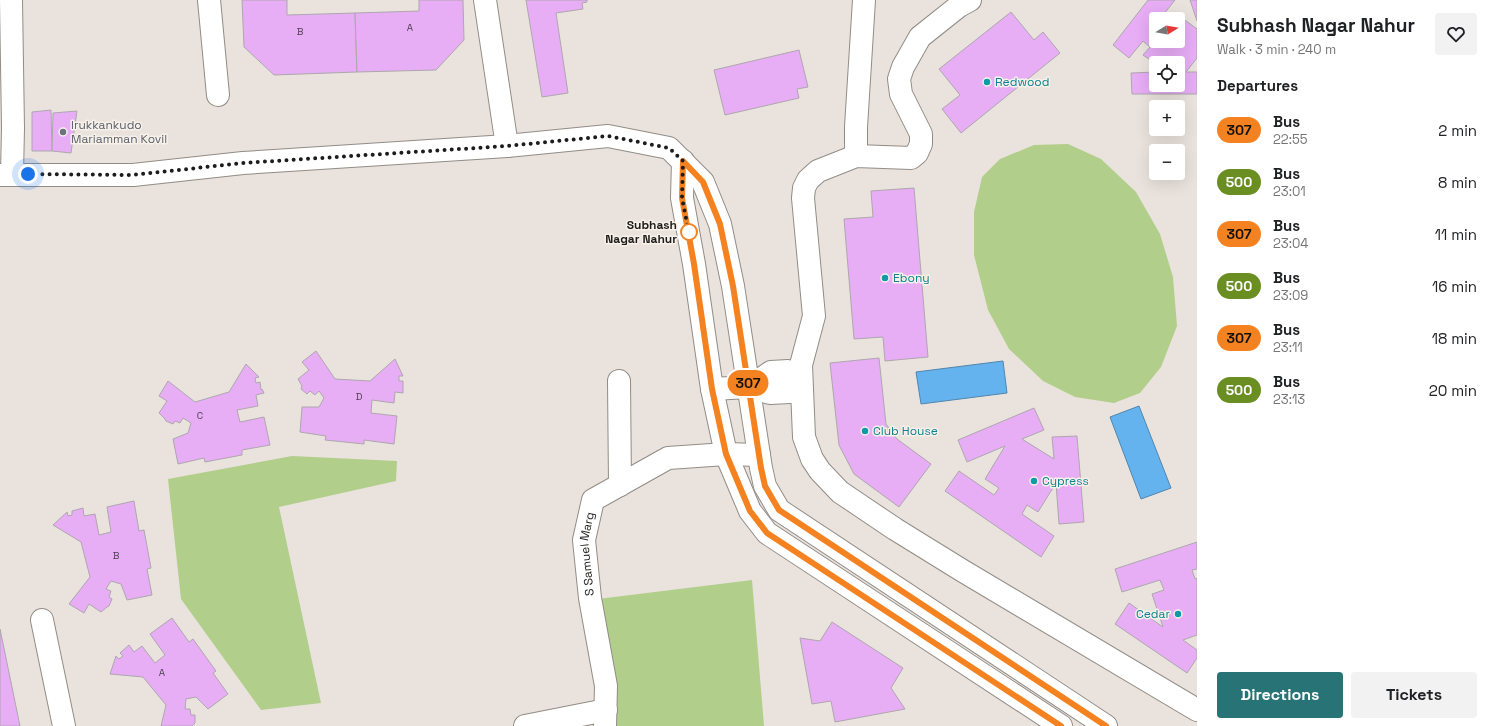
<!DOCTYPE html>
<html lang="en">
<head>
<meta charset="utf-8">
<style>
	:root { --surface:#fff; --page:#f2f2f2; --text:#202124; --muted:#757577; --accent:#287375 }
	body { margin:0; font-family:"Space Grotesk",sans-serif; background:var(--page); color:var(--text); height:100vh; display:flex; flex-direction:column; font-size:15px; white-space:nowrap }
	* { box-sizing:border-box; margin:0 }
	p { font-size:13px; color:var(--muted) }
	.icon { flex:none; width:22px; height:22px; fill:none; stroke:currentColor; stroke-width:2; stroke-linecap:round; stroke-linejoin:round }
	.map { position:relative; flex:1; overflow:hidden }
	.details { display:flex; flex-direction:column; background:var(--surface); width:300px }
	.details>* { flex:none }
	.badge { padding:0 8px; border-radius:13px; font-size:14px; line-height:26px }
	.needle { width:26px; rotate:79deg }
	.controls { position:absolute; left:1149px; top:12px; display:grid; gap:8px }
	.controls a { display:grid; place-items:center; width:36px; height:36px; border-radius:4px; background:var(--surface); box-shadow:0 4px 16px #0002; font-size:20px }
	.you { position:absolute; width:20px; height:20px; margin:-10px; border:3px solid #fff; border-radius:50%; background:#1a73e8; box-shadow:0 0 0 6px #1a73e833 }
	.map>.badge { position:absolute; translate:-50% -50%; box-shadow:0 0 0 2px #fff }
	h2 { padding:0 20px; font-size:15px; line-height:36px }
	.round { display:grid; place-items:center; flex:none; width:42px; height:42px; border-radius:4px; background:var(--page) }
	.head { display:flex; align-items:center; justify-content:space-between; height:68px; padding:0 20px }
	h1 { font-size:19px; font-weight:800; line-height:30px }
	.action { display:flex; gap:8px; margin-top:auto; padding:8px 20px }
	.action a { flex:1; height:46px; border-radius:4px; background:var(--accent); color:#fff; font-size:16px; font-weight:800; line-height:46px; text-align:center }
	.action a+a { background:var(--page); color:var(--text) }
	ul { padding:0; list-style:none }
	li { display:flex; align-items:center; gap:12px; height:52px; padding:0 20px }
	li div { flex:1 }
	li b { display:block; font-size:15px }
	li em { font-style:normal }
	li .badge { min-width:44px; font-weight:700; text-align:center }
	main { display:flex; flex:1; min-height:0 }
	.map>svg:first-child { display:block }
</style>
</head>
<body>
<main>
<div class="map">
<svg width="1197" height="726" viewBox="0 0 1197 726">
	<rect width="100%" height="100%" fill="#eae3dd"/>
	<g fill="#b2ce8b">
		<polygon points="1068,144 1101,159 1136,192 1160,234 1173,277 1177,326 1161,367 1140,393 1114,403 1075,397 1043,381 1009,349 988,310 974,255 974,212 982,177 1000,159 1034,145"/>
		<polygon points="292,456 397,461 396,481 279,507 321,703 261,710 181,599 168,479"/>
		<polygon points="752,580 764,726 613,726 598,599"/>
	</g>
	<g fill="#64b3ee" stroke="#4f86ae">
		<polygon points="1003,361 1007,393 921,404 916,372"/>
		<polygon points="1139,406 1171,488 1141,499 1110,417"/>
	</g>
	<g fill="#e7adf5" stroke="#ada7ae">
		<polygon points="242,0 287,0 287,15 355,13 357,72 274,75 244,47"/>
		<polygon points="419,0 463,0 464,40 436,70 357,72 355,13 419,11"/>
		<polygon points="526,0 587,0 587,2 582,3 583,9 556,13 568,93 542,97"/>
		<polygon points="1148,0 1175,0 1160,19 1156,19 1156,41 1178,41 1178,19 1169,19 1174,12 1197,29 1197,58 1186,72 1197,72 1197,94 1132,94 1131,73 1156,72 1156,85 1178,85 1178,63 1156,63 1156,64 1143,55 1150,47 1143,41 1129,58 1113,45"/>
		<polygon points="1190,0 1197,0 1197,21"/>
		<polygon points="1011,12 1034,40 1043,32 1060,53 961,133 942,109 960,95 939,69"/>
		<polygon points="799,50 808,87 797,89 799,98 725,115 714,70"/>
		<polygon points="51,110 52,151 32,151 32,112"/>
		<polygon points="77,111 71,153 52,151 53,113"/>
		<polygon points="914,188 928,357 885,361 883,337 854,339 844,219 873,217 871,191"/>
		<polygon points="316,351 335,379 370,381 395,359 403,376 399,376 399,381 403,381 403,393 395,392 394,403 372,400 371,413 397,416 394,444 364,440 364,444 325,440 326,436 300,432 302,407 319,407 324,398 319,391 315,395 310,391 307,394 301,389 302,386 298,379 309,370 302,362"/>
		<polygon points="879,358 886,424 897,439 931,464 899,507 854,474 839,445 830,363"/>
		<polygon points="246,364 259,377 255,378 256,383 260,382 261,390 262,389 264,393 256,395 258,406 237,410 240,422 264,417 270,445 242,450 242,455 205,462 204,458 178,464 173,439 188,433 191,423 183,418 180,423 175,421 173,424 166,421 165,419 159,413 167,401 159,396 168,381 195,402 229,392"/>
		<polygon points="1034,408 1044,430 1022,439 1054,459 1052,437 1077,436 1084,522 1059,524 1056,483 1038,512 1027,505 1022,514 1054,536 1041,557 945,491 959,471 994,495 999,488 985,479 1005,446 967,462 958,440"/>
		<polygon points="134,501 139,531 144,530 151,568 147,569 152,595 127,600 121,584 111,581 106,589 111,591 109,597 112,599 109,606 107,607 101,612 89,604 84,613 69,604 90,577 81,542 53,525 67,512 68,516 72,515 72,511 83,508 84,516 95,514 99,535 111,532 107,507"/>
		<polygon points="1197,542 1197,569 1192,570 1195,579 1197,578 1197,635 1183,640 1197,650 1197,658 1187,673 1115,624 1129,603 1163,627 1152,594 1164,590 1160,580 1122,592 1115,569"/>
		<polygon points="172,618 189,642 193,639 216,671 213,673 228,694 208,709 196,697 186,699 185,709 190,709 191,715 195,715 195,723 192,726 161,726 166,705 143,677 110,674 116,656 119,659 123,656 120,653 129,645 134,652 142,646 155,663 165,655 150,634"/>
		<polygon points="832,622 903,668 891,688 905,709 835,722 831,701 812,704 800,638 820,641"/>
		<polygon points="0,629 20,726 0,726"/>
	</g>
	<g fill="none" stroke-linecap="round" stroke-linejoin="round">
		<defs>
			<g id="minor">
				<polyline points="11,0 13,128 12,174"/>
				<polyline points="209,0 218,95"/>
				<polyline points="485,0 507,146"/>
				<polyline points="970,0 959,6 920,37 903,67 899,79 901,94 921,134 921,144 917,153 911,158 856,156 818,171 808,180 804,188 803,198 814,316 801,365 804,437 812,459 820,471 840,492 895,529 963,571 1197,710"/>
				<polyline points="856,156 856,127 864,0"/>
				<polyline points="683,161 682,198 694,264 712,389 726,454 750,511 767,533 1061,726"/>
				<polyline points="0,175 133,175 243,163 507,146 608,136 669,148 703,182 720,224 733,286 761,468 765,486 779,510 1106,726"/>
				<polyline points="619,381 620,485"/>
				<polyline points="749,387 771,372 788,371"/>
				<polyline points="712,389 749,387 770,393 790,392"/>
				<polyline points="42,620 64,726"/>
				<polyline points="525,726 606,710"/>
				<path id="s1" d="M605 726 606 686 590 598 584 540 593 500 668 458 726 454 759 455"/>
			</g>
		</defs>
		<use href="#minor" stroke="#928c86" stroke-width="24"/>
		<use href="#minor" stroke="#fff" stroke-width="22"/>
	</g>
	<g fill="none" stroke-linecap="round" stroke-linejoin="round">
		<defs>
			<polyline id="line" points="1061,726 767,533 750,511 726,454 712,389 694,264 682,198 683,161 703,182 720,224 733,286 761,468 765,486 779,510 1106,726"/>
		</defs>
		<use href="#line" stroke="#fff" stroke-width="9"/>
		<use href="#line" stroke="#f58220" stroke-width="6"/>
		<polyline stroke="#1e1c1a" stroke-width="4" stroke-dasharray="0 7.2" points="28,174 132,175 243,163 507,146 608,136 669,148 683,161 682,198 690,238 689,232"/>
	</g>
	<g fill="#0f9aa8" stroke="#f7f1ea" stroke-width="1.5">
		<circle cx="987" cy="82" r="4"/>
		<circle cx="885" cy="278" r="4"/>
		<circle cx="865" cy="431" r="4"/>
		<circle cx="1034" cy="481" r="4"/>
		<circle cx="1178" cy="614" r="4"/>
	</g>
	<circle fill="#6b7280" stroke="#f7f1ea" stroke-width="1.5" cx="63" cy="132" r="4"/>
	<circle fill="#fff" stroke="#f58220" stroke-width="2" cx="689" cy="232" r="8"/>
	<g text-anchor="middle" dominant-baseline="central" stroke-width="3" stroke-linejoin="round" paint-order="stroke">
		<g font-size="10" fill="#504051">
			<text x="410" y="27">A</text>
			<text x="300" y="31">B</text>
			<text x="359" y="396">D</text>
			<text x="200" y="415">C</text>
			<text x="116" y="555">B</text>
			<text x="162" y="672">A</text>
		</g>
		<g font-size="12" fill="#0d838f" stroke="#f7f1ea" text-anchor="start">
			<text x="995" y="82">Redwood</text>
			<text x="893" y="278">Ebony</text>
			<text x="873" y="431">Club House</text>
			<text x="1042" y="481">Cypress</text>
			<text x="1170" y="614" text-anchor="end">Cedar</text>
		</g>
		<g font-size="12" fill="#5b616d" stroke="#f7f1ea" text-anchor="start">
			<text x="71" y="125">Irukkankudo<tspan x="71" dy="14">Mariamman Kovil</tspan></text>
		</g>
		<g font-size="12" font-weight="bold" fill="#1e1c1a" stroke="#f7f1ea" text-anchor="end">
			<text x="677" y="225">Subhash<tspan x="677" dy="14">Nagar Nahur</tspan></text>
		</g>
		<g font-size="12" fill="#1e1c1a" stroke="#f7f1ea">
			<text stroke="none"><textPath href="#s1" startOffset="174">S Samuel Marg</textPath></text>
		</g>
	</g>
</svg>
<div class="controls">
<a><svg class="needle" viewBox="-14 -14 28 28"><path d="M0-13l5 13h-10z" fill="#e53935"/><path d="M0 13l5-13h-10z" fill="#757577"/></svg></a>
<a><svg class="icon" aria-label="locate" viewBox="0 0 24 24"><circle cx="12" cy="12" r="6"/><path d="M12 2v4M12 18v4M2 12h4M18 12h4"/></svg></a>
<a>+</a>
<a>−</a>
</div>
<div class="you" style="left:28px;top:174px"></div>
<b class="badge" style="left:748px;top:383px;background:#f58220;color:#111">307</b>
</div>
<section class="details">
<div class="head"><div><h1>Subhash Nagar Nahur</h1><p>Walk · 3 min · 240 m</p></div><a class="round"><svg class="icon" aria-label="heart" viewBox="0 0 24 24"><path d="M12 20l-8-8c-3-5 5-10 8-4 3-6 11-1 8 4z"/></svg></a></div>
<h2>Departures</h2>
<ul>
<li><span class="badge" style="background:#f58220;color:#111">307</span><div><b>Bus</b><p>22:55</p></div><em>2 min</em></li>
<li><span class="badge" style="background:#6b8e23;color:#fff">500</span><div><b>Bus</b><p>23:01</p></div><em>8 min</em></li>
<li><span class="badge" style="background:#f58220;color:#111">307</span><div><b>Bus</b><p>23:04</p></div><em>11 min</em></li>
<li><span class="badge" style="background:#6b8e23;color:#fff">500</span><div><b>Bus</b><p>23:09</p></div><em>16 min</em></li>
<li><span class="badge" style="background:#f58220;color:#111">307</span><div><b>Bus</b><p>23:11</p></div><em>18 min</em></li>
<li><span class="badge" style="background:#6b8e23;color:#fff">500</span><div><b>Bus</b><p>23:13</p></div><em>20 min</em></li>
</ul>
<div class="action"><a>Directions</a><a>Tickets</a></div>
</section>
</main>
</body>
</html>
